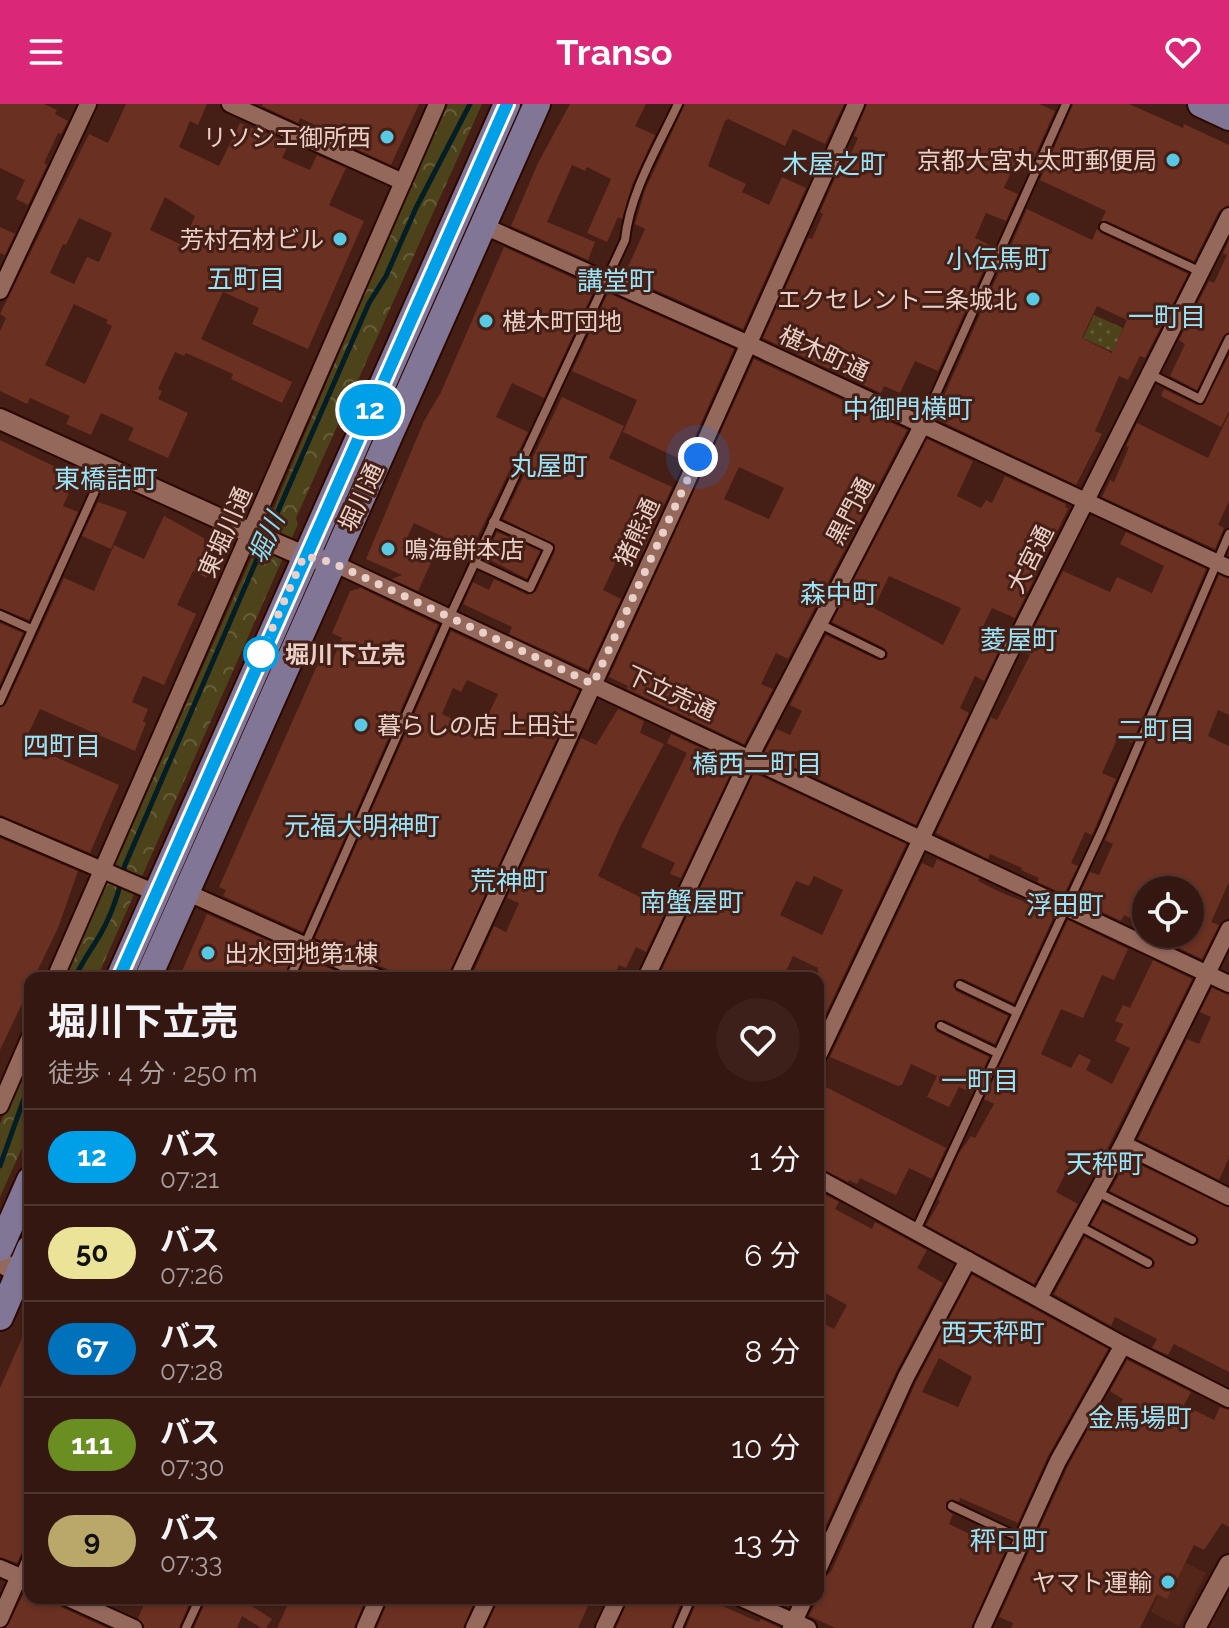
<!DOCTYPE html>
<html lang="ja">
<head>
<meta charset="utf-8">
<style>
	:root { --surface:#341710; --page:#3c2019; --text:#f1f3f6; --muted:#a99f9f; --line:#4e3630; --accent:#db2777 }
	body { margin:0; font-family:Raleway,"Noto Sans JP",sans-serif; background:var(--page); color:var(--text); height:100vh; display:flex; flex-direction:column; font-size:30px; white-space:nowrap }
	* { box-sizing:border-box; margin:0 }
	p { font-size:26px; color:var(--muted) }
	.icon { flex:none; width:44px; height:44px; fill:none; stroke:currentColor; stroke-width:2; stroke-linecap:round; stroke-linejoin:round }
	.map { position:relative; flex:1; overflow:hidden }
	.details { position:absolute; left:24px; top:868px; width:800px; height:632px; display:flex; flex-direction:column; background:var(--surface); border-radius:16px; box-shadow:0 2px 6px #0004,0 0 0 2px var(--line) }
	.details>* { flex:none }
	.badge { padding:0 16px; border-radius:26px; font-size:28px; line-height:52px }
	.fabs { position:absolute; left:1132px; top:772px; display:grid; gap:16px }
	.fabs a { display:grid; place-items:center; width:72px; height:72px; border-radius:50%; background:var(--surface); box-shadow:0 2px 6px #0004,0 0 0 2px var(--line); font-size:40px }
	.you { position:absolute; width:40px; height:40px; margin:-20px; border:6px solid #fff; border-radius:50%; background:#1a73e8; box-shadow:0 0 0 12px #1a73e833 }
	.map>.badge { position:absolute; translate:-50% -50%; box-shadow:0 0 0 4px #fff }
	.round { display:grid; place-items:center; flex:none; width:84px; height:84px; border-radius:42px; background:var(--page) }
	.overview { display:flex; align-items:center; justify-content:space-between; height:136px; padding:0 24px }
	h1 { font-size:38px; font-weight:700; line-height:60px }
	ul { padding:0; list-style:none }
	li { display:flex; align-items:center; gap:24px; height:96px; padding:0 24px; border-top:2px solid var(--line) }
	li div { flex:1 }
	li b { display:block; font-size:30px }
	li em { font-style:normal }
	li .badge { min-width:88px; font-weight:700; text-align:center }
	header { display:flex; justify-content:space-between; align-items:center; height:104px; padding:0 24px; background:var(--accent); color:#fff; font-size:36px; font-weight:700 }
	.map>svg:first-child { display:block }
</style>
</head>
<body>
<header><svg class="icon" aria-label="menu" viewBox="0 0 24 24"><path d="M4 6h16M4 12h16M4 18h16"/></svg>Transo<svg class="icon" aria-label="heart" viewBox="0 0 24 24"><path d="M12 20l-8-8c-3-5 5-10 8-4 3-6 11-1 8 4z"/></svg></header>
<div class="map">
<svg width="1229" height="1524" viewBox="0 0 1229 1524">
	<defs>
		<pattern id="grass-dots" width="8" height="8" patternUnits="userSpaceOnUse" patternTransform="scale(2)"><rect width="8" height="8" fill="#4d431a"/><path d="M2 2h.1M6 6h.1" fill="none" stroke="#675d3a" stroke-width="1.8" stroke-linecap="round"/></pattern>
		<pattern id="forest-crowns" width="20" height="18" patternUnits="userSpaceOnUse" patternTransform="scale(2)"><rect width="20" height="18" fill="#4d431a"/><path d="M2 6a3 3 0 1 1 6 0M12 15a3 3 0 1 1 6 0" fill="none" stroke="#675d3a"/></pattern>
	</defs>
	<rect width="100%" height="100%" fill="#451f15"/>
	<polygon fill="#54261a" points="1147,1439 1206,1469 1179,1522 1151,1508 1158,1492 1128,1477"/>
	<polygon fill="url(#grass-dots)" points="1094,211 1123,224 1113,248 1083,234"/>
	<g fill="url(#forest-crowns)">
		<polygon points="448,0 482,0 296,414 298,420 97,874 64,874 272,408 406,90"/>
		<polygon points="30,952 30,1026 0,1093 0,1020"/>
	</g>
	<g fill="none" stroke-linecap="round" stroke-linejoin="round">
		<g stroke="#031e24" stroke-width="5">
			<polyline points="268,430 369,199 386,172 416,104 470,0"/>
			<path d="M75 874C82 857 92 845 101 829 113 808 120 785 125 761L264 439"/>
			<polyline points="0,1062 30,978"/>
		</g>
	</g>
	<g fill="#6a3021" fill-rule="evenodd">
		<polygon points="0,0 44,0 57,6 55,10 68,17 61,30 58,29 44,59 47,61 28,101 16,95 25,76 0,64"/>
		<path d="M126 0H207L198 21 190 17 179 43 219 62 240 19 289 39 282 54 310 66 317 51 346 64 329 101 364 117 308 245 252 220 259 204 223 188 201 235 292 278 282 299 231 275 233 270 186 249 184 252 175 248 158 285 162 287 158 295 188 309 168 354 128 336 134 324 101 309 91 331 66 320 70 312 30 294 27 300 0 287V227L6 214 0 210 89 30 108 39ZM165 93 195 112 182 141 150 126ZM79 114 112 129 99 158 87 153 74 180 50 169 63 140 66 141ZM74 200 108 216 106 219 112 222 85 280 45 261Z"/>
		<polygon points="263,0 419,0 391,61 326,31 328,27 300,14 298,19 262,2"/>
		<polygon points="570,0 646,0 635,22 655,31 632,81 622,115 618,113 607,138 587,129 611,75 587,63 585,67 572,61 547,118 595,138 588,156 511,122 538,59"/>
		<polygon points="685,0 844,0 825,40 793,25 785,42 728,15 725,17 708,62 746,80 742,88 769,101 782,73 806,84 743,225 622,171 625,164 627,165 645,125 635,120 645,86"/>
		<polygon points="867,0 1039,0 1055,7 1033,56 1019,50 1004,84 1018,90 1006,117 986,109 975,134 994,143 938,267 915,257 900,289 884,282 881,289 763,234 808,134 812,135 823,110 820,108 836,72 840,73 858,34 854,32"/>
		<polygon points="1073,0 1129,0 1183,24 1184,20 1229,41 1229,101 1219,107 1194,157 1107,117 1101,117 1106,107 1040,76"/>
		<path d="M1027 105 1092 136 1097 125 1101 129 1188 170 1145 254 1140 252 1128 276 1119 272 1095 327 1102 330 1076 381 934 314ZM1097 202 1127 216 1112 249 1082 234Z"/>
		<polygon points="0,123 15,130 5,151 0,149"/>
		<polygon points="1229,136 1229,228 1223,232 1197,286 1170,272 1185,240 1179,236 1209,177 1214,179 1227,151 1223,149"/>
		<polygon points="504,143 595,184 544,294 512,279 496,313 528,328 466,457 452,450 456,439 414,419 402,444 431,459 418,487 392,475 402,471 366,455 424,317 441,288"/>
		<polygon points="608,189 734,245 684,357 623,328 637,296 572,267"/>
		<polygon points="1229,251 1229,307 1221,323 1161,292 1164,285 1197,301 1203,301"/>
		<path d="M754 255 907 326 788 555 776 549 761 580 773 585 744 640 627 585 628 582 609 573ZM739 363 784 384 769 415 724 395Z"/>
		<polygon points="562,293 624,322 609,354 672,383 643,448 625,439 603,486 621,495 588,566 509,530 512,523 463,500 473,478 489,486 494,475 528,491 536,487 555,447 555,441 503,415"/>
		<polygon points="1229,310 1229,397 1218,421 1224,424 1215,445 1102,393 1110,376 1114,378 1129,343 1126,342 1137,319 1208,354"/>
		<path d="M927 335 973 357 957 392 981 404 986 396 992 399 1005 372 1066 400 1065 403 1068 405 1015 514 992 504 979 531 1001 542 984 577 975 572 960 604 969 609 916 721 764 649 777 625 790 631 802 607 790 601 826 531 878 556 887 554 888 549 884 544 832 518ZM889 472 961 504 943 541 874 504Z"/>
		<polygon points="0,336 76,373 63,402 78,408 29,516 0,504"/>
		<polygon points="98,398 127,408 111,445 82,432"/>
		<polygon points="164,412 204,434 207,474 193,467 177,501 196,510 164,581 143,572 132,598 148,605 143,617 146,619 135,647 40,605 24,639 119,681 90,749 0,711 0,604 6,600 64,474 94,487 114,441 144,455"/>
		<polygon points="497,428 540,447 527,475 485,453"/>
		<polygon points="1126,428 1206,465 1132,639 1118,633 1102,669 1116,675 1092,731 1085,728 1071,759 1078,762 1064,790 1037,778 1039,774 1021,766 1022,764 990,750 988,755 936,729 991,613 997,616 1030,551 1022,548 1063,467 1110,488 1117,473 1152,489 1164,462 1120,440"/>
		<polygon points="1219,471 1229,475 1229,611 1218,606 1208,632 1229,642 1229,778 1211,818 1219,821 1202,855 1162,836 1165,830 1190,830 1190,786 1146,786 1146,809 1141,819 1124,811 1121,817 1077,796 1090,768 1099,771 1113,740 1105,736"/>
		<polygon points="361,484 438,521 303,828 223,792 226,786 219,783 320,555 331,560 342,534 332,529 350,487"/>
		<polygon points="0,519 23,529 0,580"/>
		<path d="M451 527 579 586 447 874H408L315 834ZM467 576 498 590 480 628 442 610 453 584 461 588Z"/>
		<polygon points="618,605 644,617 640,629 664,640 621,721 598,772 666,806 646,848 636,843 626,864 619,861 613,874 479,874 472,871 494,822 506,828 519,799 507,794 581,634 596,641"/>
		<polygon points="671,630 735,660 681,774 670,770 675,759 641,743 687,649 667,639"/>
		<path d="M754 669 906 740 818 926V864L793 852 783 874H658ZM814 772 843 786 822 831 780 811 796 777 809 782Z"/>
		<polygon points="0,734 78,767 58,824 34,874 30,874 30,883 0,946"/>
		<polygon points="937,755 979,774 978,777 1000,788 1055,810 1014,899 963,875 954,877 953,882 956,887 1008,912 995,940 944,916 935,918 934,923 937,928 989,953 972,989 959,983 949,1003 927,993 937,972 911,960 902,981 898,982 830,953 922,759 933,764"/>
		<polygon points="207,810 294,848 283,874 179,874"/>
		<polygon points="1068,816 1128,845 1114,876 1102,871 1083,914 1061,905 1041,950 1071,964 1079,950 1091,956 1086,966 1112,980 1130,944 1115,937 1123,920 1115,917 1123,901 1130,904 1153,856 1192,875 1096,1067 1073,1055 1056,1088 1078,1100 1034,1180 926,1121 940,1097 938,1096 959,1049 971,1032 975,1034 994,1000 984,995"/>
		<polygon points="306,854 351,874 298,874"/>
		<polygon points="1212,884 1229,891 1229,1054 1219,1076 1138,1035 1187,935 1199,940 1211,913 1200,908"/>
		<polygon points="818,979 946,1044 932,1075 909,1064 896,1091 860,1074 857,1080 849,1076 848,1078 818,1063"/>
		<polygon points="1128,1055 1229,1104 1229,1268 1174,1240 1168,1251 1152,1244 1157,1235 1115,1213 1111,1222 1054,1190 1085,1133 1145,1165 1154,1163 1155,1158 1151,1153 1091,1121 1103,1099 1189,1142 1198,1140 1199,1135 1195,1130 1110,1087"/>
		<polygon points="818,1087 839,1098 835,1105 872,1125 875,1118 927,1146 917,1164 943,1179 896,1268 826,1421 818,1417 818,1217 834,1225 847,1201 818,1185 824,1174 818,1171"/>
		<path d="M972 1171 1108 1245 1048 1352 1018 1419 960 1394 959 1398 952 1395 946 1398V1405L953 1410 949 1420 1005 1447 971 1524H835L809 1512 818 1494V1483L821 1476 831 1468 916 1278ZM939 1254 972 1273 958 1303 922 1288Z"/>
		<polygon points="30,1216 30,1440 24,1444 17,1459 0,1453 0,1284"/>
		<polygon points="1127,1256 1191,1288 1184,1301 1214,1316 1220,1303 1229,1306 1229,1423 1222,1419 1204,1446 1194,1441 1167,1495 1157,1490 1140,1524 1011,1524 1013,1519 999,1513 1068,1362 1091,1320 1106,1328 1123,1295 1110,1287"/>
		<polygon points="25,1487 30,1488 30,1494 48,1494 63,1504 107,1524 6,1524"/>
		<polygon points="147,1494 175,1494 189,1500 179,1524 145,1524 138,1514"/>
		<polygon points="207,1494 239,1494 272,1515 266,1524 261,1524 242,1512 237,1524 194,1524"/>
		<polygon points="291,1494 366,1494 354,1524 277,1524"/>
		<polygon points="389,1494 476,1494 463,1524 377,1524"/>
		<polygon points="499,1494 606,1494 603,1500 591,1495 578,1524 486,1524"/>
		<polygon points="629,1494 683,1494 671,1524 616,1524"/>
		<polygon points="698,1494 714,1494 713,1498 759,1518 761,1515 780,1524 686,1524"/>
	</g>
	<g fill="none" stroke-linecap="round" stroke-linejoin="round">
		<defs>
			<g id="service">
				<polyline points="1104,123 1201,168"/>
				<polyline points="1150,270 1200,295 1229,235"/>
				<polyline points="922,321 1066,0"/>
				<polyline points="474,458 530,484 549,444 493,418"/>
				<polyline points="0,511 31,525"/>
				<polyline points="820,520 881,550"/>
				<polyline points="0,597 105,365"/>
				<path d="M290 874 450 512 625 136C630 88 658 43 678 0"/>
				<polyline points="960,881 1016,908"/>
				<polyline points="941,922 997,949"/>
				<polyline points="1097,1088 1192,1136"/>
				<polyline points="1079,1122 1148,1159"/>
				<polyline points="916,1126 1102,726 1229,430"/>
				<polyline points="952,1402 1022,1435"/>
				<polyline points="19,1472 30,1447"/>
				<polyline points="186,1524 200,1494"/>
				<polyline points="678,1524 691,1494"/>
			</g>
			<g id="minor">
				<polyline points="230,0 403,78"/>
				<polyline points="484,122 749,240 1229,464"/>
				<polyline points="0,187 88,0"/>
				<polyline points="331,458 1229,880"/>
				<polyline points="0,722 156,789"/>
				<polyline points="186,788 378,874"/>
				<polyline points="55,874 437,0"/>
				<polyline points="458,874 685,382 856,0"/>
				<polyline points="646,874 749,655 922,322"/>
				<polyline points="818,952 1007,554 1229,112"/>
				<polyline points="0,1002 30,933"/>
				<polyline points="1123,1040 1229,1093"/>
				<polyline points="818,1074 1123,1241 1229,1295"/>
				<polyline points="1039,1194 1123,1040 1229,825"/>
				<polyline points="0,1464 30,1477"/>
				<polyline points="818,1466 906,1273 968,1156"/>
				<polyline points="68,1494 134,1524"/>
				<polyline points="741,1494 808,1524"/>
				<polyline points="0,1515 19,1472"/>
				<polyline points="365,1524 378,1494"/>
				<polyline points="474,1524 488,1494"/>
				<polyline points="604,1524 618,1494"/>
				<polyline points="791,1524 805,1494"/>
				<polyline points="982,1524 1058,1357 1123,1241"/>
			</g>
			<g id="tertiary">
				<polyline points="0,315 260,433 304,452 331,458"/>
				<polyline points="0,1158 19,1169"/>
				<polyline points="1195,1524 1229,1461"/>
			</g>
			<g id="primary">
				<polyline points="1201,0 1229,13"/>
				<polyline points="119,874 507,0"/>
				<polyline points="148,874 537,0"/>
				<polyline points="0,1144 30,1076"/>
				<polyline points="0,1213 30,1144"/>
			</g>
		</defs>
		<use href="#service" stroke="#2a0701" stroke-width="12"/>
		<use href="#minor" stroke="#2a0701" stroke-width="20"/>
		<use href="#tertiary" stroke="#2a0701" stroke-width="24"/>
		<use href="#primary" stroke="#2a0701" stroke-width="30"/>
		<use href="#service" stroke="#95685c" stroke-width="8"/>
		<use href="#minor" stroke="#95685c" stroke-width="16"/>
		<use href="#tertiary" stroke="#95685c" stroke-width="20"/>
		<use href="#primary" stroke="#827696" stroke-width="26"/>
	</g>
	<g fill="none" stroke-linecap="round" stroke-linejoin="round">
		<defs>
			<polyline id="line" points="119,874 507,0"/>
		</defs>
		<use href="#line" stroke="#fff" stroke-width="18"/>
		<use href="#line" stroke="#00a0e9" stroke-width="12"/>
		<polyline stroke="#e9d0c8" stroke-width="8" stroke-dasharray="0 14.4" points="261,550 304,452 331,458 593,580 698,353"/>
	</g>
	<g fill="#58c9e3" stroke="#451f15" stroke-width="3">
		<circle cx="387" cy="33" r="8"/>
		<circle cx="1173" cy="56" r="8"/>
		<circle cx="340" cy="135" r="8"/>
		<circle cx="1033" cy="195" r="8"/>
		<circle cx="486" cy="217" r="8"/>
		<circle cx="388" cy="445" r="8"/>
		<circle cx="361" cy="621" r="8"/>
		<circle cx="208" cy="849" r="8"/>
		<circle cx="1168" cy="1478" r="8"/>
	</g>
	<circle fill="#fff" stroke="#00a0e9" stroke-width="4" cx="261" cy="550" r="16"/>
	<g text-anchor="middle" dominant-baseline="central" stroke-width="6" stroke-linejoin="round" paint-order="stroke">
		<g font-size="24" fill="#e9d0c8" stroke="#451f15" text-anchor="end">
			<text x="371" y="33">リソシエ御所西</text>
			<text x="1157" y="56">京都大宮丸太町郵便局</text>
			<text x="324" y="135">芳村石材ビル</text>
			<text x="1017" y="195">エクセレント二条城北</text>
			<text x="502" y="217" text-anchor="start">椹木町団地</text>
			<text x="404" y="445" text-anchor="start">鳴海餅本店</text>
			<text x="377" y="621" text-anchor="start">暮らしの店 上田辻</text>
			<text x="224" y="849" text-anchor="start">出水団地第1棟</text>
			<text x="1152" y="1478">ヤマト運輸</text>
		</g>
		<g font-size="24" fill="#e9d0c8" stroke="#451f15">
			<text transform="translate(824 249) rotate(25)">椹木町通</text>
			<text transform="translate(361 393) rotate(-65)">堀川通</text>
			<text transform="translate(850 407) rotate(-62)">黒門通</text>
			<text transform="translate(225 428) rotate(-66)">東堀川通</text>
			<text transform="translate(637 428) rotate(-65)">猪熊通</text>
			<text transform="translate(1030 455) rotate(-63)">大宮通</text>
			<text transform="translate(671 589) rotate(25)">下立売通</text>
		</g>
		<g font-size="24" font-weight="bold" fill="#e9d0c8" stroke="#451f15" text-anchor="start">
			<text x="285" y="550">堀川下立売</text>
		</g>
		<g font-size="26" fill="#98e4f8" stroke="#451f15">
			<text x="834" y="60">木屋之町</text>
			<text x="998" y="155">小伝馬町</text>
			<text x="246" y="175">五町目</text>
			<text x="616" y="177">講堂町</text>
			<text x="1167" y="213">一町目</text>
			<text x="908" y="305">中御門横町</text>
			<text x="549" y="362">丸屋町</text>
			<text x="106" y="375">東橋詰町</text>
			<text x="839" y="490">森中町</text>
			<text x="1019" y="536">菱屋町</text>
			<text x="1156" y="626">二町目</text>
			<text x="62" y="642">四町目</text>
			<text x="757" y="660">橋西二町目</text>
			<text x="362" y="722">元福大明神町</text>
			<text x="509" y="777">荒神町</text>
			<text x="692" y="798">南蟹屋町</text>
			<text x="1065" y="801">浮田町</text>
			<text x="980" y="977">一町目</text>
			<text x="1105" y="1060">天秤町</text>
			<text x="993" y="1229">西天秤町</text>
			<text x="1140" y="1314">金馬場町</text>
			<text x="1009" y="1437">秤口町</text>
		</g>
		<g font-size="26" font-style="italic" fill="#83dff6" stroke="#451f15">
			<text transform="translate(266 434) rotate(-66)">堀川</text>
		</g>
	</g>
</svg>
<div class="fabs">
<a><svg class="icon" aria-label="locate" viewBox="0 0 24 24"><circle cx="12" cy="12" r="6"/><path d="M12 2v4M12 18v4M2 12h4M18 12h4"/></svg></a>
</div>
<div class="you" style="left:698px;top:353px"></div>
<b class="badge" style="left:370px;top:306px;background:#00a0e9;color:#fff">12</b>
<section class="details">
<div class="overview"><div><h1>堀川下立売</h1><p>徒歩 · 4 分 · 250 m</p></div><a class="round"><svg class="icon" aria-label="heart" viewBox="0 0 24 24"><path d="M12 20l-8-8c-3-5 5-10 8-4 3-6 11-1 8 4z"/></svg></a></div>
<ul>
<li><span class="badge" style="background:#00a0e9;color:#fff">12</span><div><b>バス</b><p>07:21</p></div><em>1 分</em></li>
<li><span class="badge" style="background:#ebe397;color:#111">50</span><div><b>バス</b><p>07:26</p></div><em>6 分</em></li>
<li><span class="badge" style="background:#0072bc;color:#fff">67</span><div><b>バス</b><p>07:28</p></div><em>8 分</em></li>
<li><span class="badge" style="background:#6b8e23;color:#fff">111</span><div><b>バス</b><p>07:30</p></div><em>10 分</em></li>
<li><span class="badge" style="background:#b9a86a;color:#111">9</span><div><b>バス</b><p>07:33</p></div><em>13 分</em></li>
</ul>
</section>
</div>
</body>
</html>
